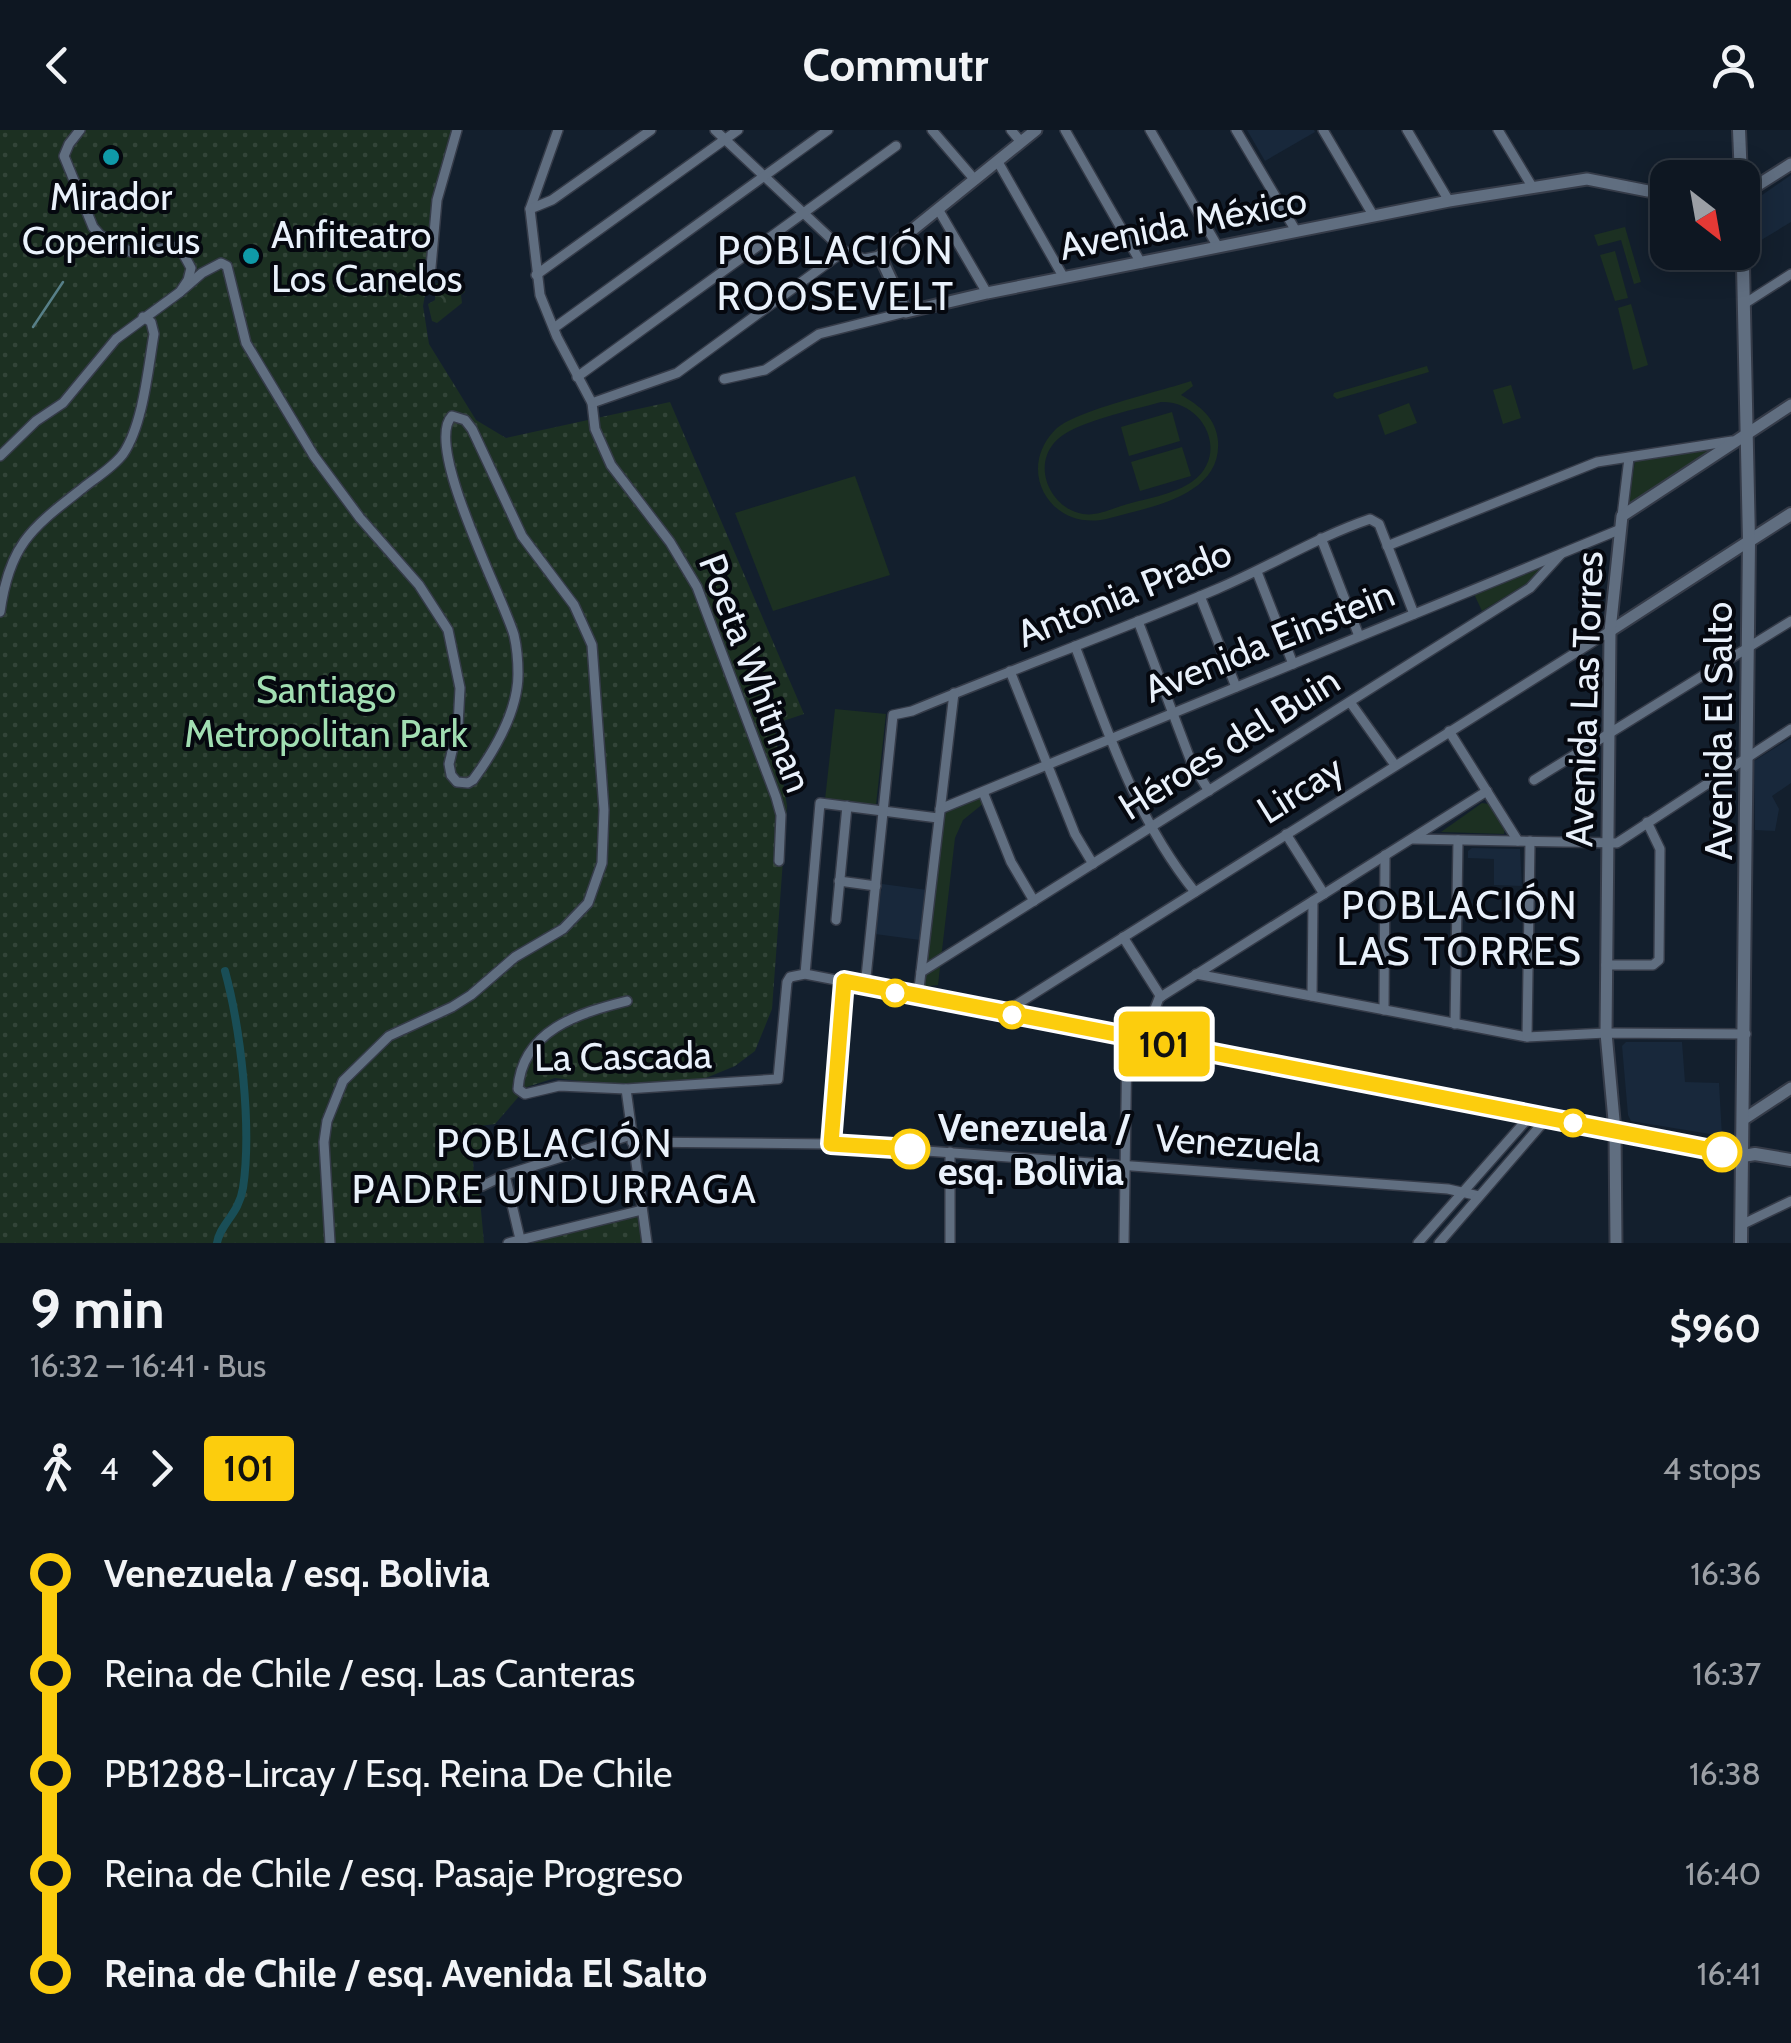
<!DOCTYPE html>
<html lang="en">
<head>
<meta charset="utf-8">
<style>
	:root { --surface:#0e1722; --page:#1c242f; --text:#f1f3f6; --muted:#9b9fa5; --line:#2e3640 }
	body { margin:0; font-family:Cabin,sans-serif; background:var(--page); color:var(--text); height:100vh; display:flex; flex-direction:column; font-size:38px; white-space:nowrap }
	* { box-sizing:border-box; margin:0 }
	p { font-size:32px; color:var(--muted) }
	.icon { flex:none; width:55px; height:55px; fill:none; stroke:currentColor; stroke-width:2; stroke-linecap:round; stroke-linejoin:round }
	.map { position:relative; height:1113px; overflow:hidden }
	.sheet { display:flex; flex-direction:column; background:var(--surface); flex:1 }
	.sheet>* { flex:none }
	.badge { padding:0 20px; border-radius:8px; font-size:35px; line-height:65px }
	.needle { width:65px; rotate:149deg }
	.buttons { position:absolute; left:1650px; top:30px; display:grid; gap:20px }
	.buttons a { display:grid; place-items:center; width:110px; height:110px; border-radius:20px; background:var(--surface); box-shadow:0 5px 25px #0003,0 0 0 2px var(--line); font-size:50px }
	.map>.badge { position:absolute; translate:-50% -50%; box-shadow:0 0 0 5px #fff }
	.legs { display:flex; align-items:center; gap:15px; height:110px; padding:0 30px; font-size:32px }
	.legs p { margin-inline-start:auto }
	.overview { display:flex; align-items:center; justify-content:space-between; height:170px; padding:0 30px }
	h1 { font-size:55px; font-weight:800; line-height:75px }
	ul { padding:0 30px; list-style:none }
	li { display:flex; align-items:center; gap:35px; height:100px; font-size:38px }
	li i { display:grid; place-items:center; width:15px; height:100%; margin:0 12px; background:currentColor }
	li i::after { content:''; width:25px; height:25px; margin:-12px; border:8px solid; border-radius:50%; background:var(--surface) }
	li p { margin-inline-start:auto }
	li:first-child i { background:linear-gradient(#0000 50%,currentColor 0) }
	li:last-child i { background:linear-gradient(currentColor 50%,#0000 0) }
	header { display:flex; justify-content:space-between; align-items:center; height:130px; padding:0 30px; background:var(--surface); font-size:45px; font-weight:800 }
	.map>svg:first-child { display:block }
</style>
</head>
<body>
<header><svg class="icon" aria-label="back" viewBox="0 0 24 24"><path d="M15 5l-7 7 7 7"/></svg>Commutr<svg class="icon" aria-label="person" viewBox="0 0 24 24"><circle cx="12" cy="8" r="4"/><path d="M4 21q1-7 8-7t8 7"/></svg></header>
<div class="map">
<svg width="1791" height="1113" viewBox="0 0 1791 1113">
	<defs>
		<pattern id="forest-crowns" width="20" height="18" patternUnits="userSpaceOnUse" patternTransform="scale(2.5)"><rect width="20" height="18" fill="#1c3022"/><path d="M2 6a3 3 0 1 1 6 0M12 15a3 3 0 1 1 6 0" fill="none" stroke="#324438"/></pattern>
		<pattern id="park-dots" width="8" height="8" patternUnits="userSpaceOnUse" patternTransform="scale(2.5)"><rect width="8" height="8" fill="#1c3022"/><path d="M2 2h.1M6 6h.1" fill="none" stroke="#324438" stroke-width="1.8" stroke-linecap="round"/></pattern>
	</defs>
	<rect width="100%" height="100%" fill="#131f2d"/>
	<g fill="#18283b">
		<polygon points="1247,0 1314,0 1315,2 1265,31"/>
		<polygon points="1791,45 1791,92 1753,115 1752,72"/>
		<polygon points="1791,608 1791,653 1772,666 1779,679 1775,701 1755,700 1754,631"/>
		<polygon points="1472,718 1520,719 1522,756 1494,755 1494,729 1468,728 1468,721"/>
		<polygon points="882,754 927,760 920,810 875,804"/>
		<polygon points="1626,912 1682,912 1685,952 1719,953 1722,1006 1631,991 1628,985 1622,916"/>
	</g>
	<g fill="#1c3022" fill-rule="evenodd">
		<polygon points="1625,97 1641,152 1634,154 1621,110 1598,116 1594,105"/>
		<polygon points="1615,121 1628,168 1615,171 1600,125"/>
		<polygon points="1631,174 1648,235 1633,240 1618,178"/>
		<polygon points="1427,236 1429,242 1337,269 1333,266 1334,263"/>
		<path d="M1191 251 1193 256 1181 265C1200 276 1216 288 1218 311 1222 366 1150 377 1110 388 1053 404 1014 342 1055 300 1073 281 1162 261 1191 251ZM1161 272C1203 270 1230 323 1193 351 1174 365 1143 369 1121 376 1109 380 1096 386 1083 384 1052 379 1032 339 1054 313 1071 292 1134 280 1161 272Z"/>
		<polygon points="1511,255 1521,288 1503,294 1493,260"/>
		<polygon points="1409,273 1417,293 1385,305 1378,285"/>
		<polygon points="1172,282 1180,311 1129,326 1121,297"/>
		<polygon points="1182,317 1191,346 1140,361 1131,332"/>
		<polygon points="1711,320 1712,321 1628,376 1635,331"/>
		<polygon points="855,346 890,445 773,481 735,383"/>
		<polygon points="1547,434 1536,448 1482,481 1474,464"/>
		<polygon points="835,579 886,584 876,675 825,670"/>
		<polygon points="982,666 984,673 963,690 955,708 938,855 921,857 942,688 947,682"/>
		<polygon points="1482,673 1489,674 1505,698 1504,704 1441,702"/>
	</g>
	<polygon fill="url(#forest-crowns)" points="436,153 450,159 462,158 465,162 461,165 462,173 437,193 432,191 428,174 435,170"/>
	<g fill="url(#park-dots)">
		<polygon points="0,0 455,0 423,176 429,214 476,290 506,308 670,272 804,584 774,594 787,676 772,879 755,921 735,936 701,950 621,956 555,948 527,957 495,994 480,996 484,1028 473,1030 474,1049 478,1048 484,1113 0,1113"/>
		<polygon points="638,1083 643,1113 524,1113"/>
	</g>
	<g fill="none" stroke-linecap="round" stroke-linejoin="round">
		<polyline stroke="#577f88" stroke-width="2.5" points="33,197 63,152"/>
		<path stroke="#194e57" stroke-width="8" d="M217 1113C220 1094 239 1084 243 1058 252 998 241 900 225 841"/>
		<defs>
			<g id="minor">
				<polyline points="558,0 530,79 540,165 557,207 592,273 595,299 611,335 670,412 697,457 776,667 781,685 779,731"/>
				<polyline points="715,0 844,121 864,129 880,126"/>
				<polyline points="932,0 975,50"/>
				<polyline points="1011,0 1021,12"/>
				<polyline points="1065,0 1141,133"/>
				<polyline points="1150,0 1218,117"/>
				<polyline points="1236,0 1296,101"/>
				<polyline points="1323,0 1373,85"/>
				<polyline points="1407,0 1449,71"/>
				<polyline points="1498,0 1533,58"/>
				<polyline points="998,32 1064,148"/>
				<polyline points="530,79 552,70 651,0"/>
				<polyline points="938,79 987,163"/>
				<polyline points="536,145 738,0"/>
				<polyline points="430,148 437,70 457,0"/>
				<path d="M180 162 202 143 221 133 227 136 246 213 314 326 360 388 419 455 448 500 460 558 458 596 449 634 451 645 457 652 468 653 473 650C495 620 518 582 518 544 518 531 517 518 514 505 503 467 423 315 452 286L465 290 472 299 522 406 574 475 592 515 604 680 602 733 588 773 563 799 515 827 471 865 452 877 389 906 343 951 327 991 324 1012 330 1113"/>
				<polyline points="1744,174 1791,144"/>
				<polyline points="554,198 828,0"/>
				<polyline points="577,247 896,16"/>
				<polyline points="724,249 765,240 819,204 906,182"/>
				<polyline points="592,273 677,243 844,121"/>
				<polyline points="0,326 36,291 63,273 116,209 180,162 188,150 191,138 179,116 131,122 100,105 93,97 64,26 69,14 80,0"/>
				<polyline points="1622,386 1629,328"/>
				<polyline points="1321,408 1359,506"/>
				<polyline points="1387,416 1597,332 1732,311"/>
				<polyline points="1257,442 1293,534"/>
				<polyline points="1200,466 1236,557"/>
				<path d="M0 482C10 410 35 396 88 354 100 345 114 336 123 324 143 295 148 239 154 204L151 192 143 187"/>
				<polyline points="1138,491 1192,634 1209,661"/>
				<path d="M1075 516C1108 602 1136 689 1195 762"/>
				<polyline points="1010,541 1075,704 1093,734"/>
				<polyline points="1350,572 1395,635"/>
				<polyline points="1449,601 1518,711"/>
				<polyline points="1534,650 1791,491"/>
				<polyline points="983,662 1011,732 1034,771"/>
				<polyline points="940,679 1621,399"/>
				<polyline points="1286,704 1324,764"/>
				<polyline points="1413,709 1617,713 1791,599"/>
				<polyline points="839,751 876,756"/>
				<polyline points="836,790 847,676"/>
				<polyline points="1123,807 1161,867"/>
				<polyline points="1606,835 1653,835 1659,830 1660,719 1647,692"/>
				<polyline points="921,842 1530,458 1561,424"/>
				<polyline points="805,844 820,673 938,688"/>
				<polyline points="1196,844 1527,907 1606,903 1746,904"/>
				<path d="M865 857 893 585 912 581C1013 539 1116 502 1217 459 1269 437 1317 407 1370 389L1379 394 1414 484"/>
				<polyline points="1312,866 1313,771"/>
				<polyline points="918,867 954,563"/>
				<path d="M627 871C579 883 522 900 518 959L525 964 559 956 626 959 778 949 787 852 790 847 805 844 1615 1001"/>
				<polyline points="1384,880 1385,725"/>
				<polyline points="1003,883 1610,501"/>
				<polyline points="1455,894 1458,710"/>
				<polyline points="1527,907 1530,711"/>
				<polyline points="1143,910 1159,868 1487,661"/>
				<polyline points="626,959 647,1113"/>
				<polyline points="632,1012 831,1014 1448,1059 1479,1066"/>
				<polyline points="831,1014 844,851"/>
				<polyline points="505,1045 520,1109"/>
				<polyline points="482,1056 505,1045 631,1005"/>
				<polyline points="1741,1095 1791,1071"/>
				<polyline points="508,1113 642,1080"/>
				<polyline points="950,1113 950,1022"/>
				<polyline points="1124,1113 1127,907"/>
				<polyline points="1418,1113 1531,985"/>
				<polyline points="1439,1113 1547,988"/>
			</g>
			<g id="tertiary">
				<polyline points="1036,0 880,126 906,182 987,163 1449,71 1587,49 1648,61 1668,60"/>
				<polyline points="1742,65 1791,34"/>
				<polyline points="1610,501 1749,411"/>
				<polyline points="1744,989 1791,958"/>
				<polyline points="1615,1001 1743,1026"/>
				<polyline points="1616,1113 1615,1001 1606,903 1610,501 1622,386 1791,275"/>
			</g>
			<g id="secondary">
				<polyline points="1739,0 1741,48"/>
				<polyline points="1749,411 1791,384"/>
				<polyline points="1743,1026 1755,1024 1791,1030"/>
				<polyline points="1741,1113 1749,411 1742,90"/>
			</g>
		</defs>
		<use href="#minor" stroke="#353b48" stroke-width="12"/>
		<use href="#tertiary" stroke="#353b48" stroke-width="15"/>
		<use href="#secondary" stroke="#353b48" stroke-width="16"/>
		<use href="#minor" stroke="#606e80" stroke-width="9"/>
		<use href="#tertiary" stroke="#606e80" stroke-width="11"/>
		<use href="#secondary" stroke="#606e80" stroke-width="12"/>
	</g>
	<g fill="none" stroke-linecap="round" stroke-linejoin="round">
		<defs>
			<polyline id="line-1" points="910,1019 831,1014 844,851 1722,1022"/>
		</defs>
		<use href="#line-1" stroke="#fff" stroke-width="22"/>
		<use href="#line-1" stroke="#fccd0d" stroke-width="15"/>
	</g>
	<g fill="#0f9aa8" stroke="#05080f" stroke-width="4">
		<circle cx="111" cy="27" r="10"/>
		<circle cx="251" cy="126" r="10"/>
	</g>
	<g fill="#fff" stroke="#fccd0d" stroke-width="5">
		<circle cx="895" cy="863" r="12"/>
		<circle cx="1012" cy="885" r="12"/>
		<circle cx="1573" cy="993" r="12"/>
		<circle cx="910" cy="1019" r="18"/>
		<circle cx="1722" cy="1022" r="18"/>
	</g>
	<g text-anchor="middle" dominant-baseline="central" stroke-width="8" stroke-linejoin="round" paint-order="stroke">
		<g font-size="38" fill="#e9f1fb" stroke="#05080f">
			<text x="111" y="66">Mirador<tspan x="111" dy="44">Copernicus</tspan></text>
			<text x="271" y="104" text-anchor="start">Anfiteatro<tspan x="271" dy="44">Los Canelos</tspan></text>
		</g>
		<g font-size="38" fill="#e9f1fb" stroke="#05080f">
			<text transform="translate(1183 93) rotate(-11)">Avenida México</text>
			<text transform="translate(1124 463) rotate(-22)">Antonia Prado</text>
			<text transform="translate(1269 511) rotate(-22)">Avenida Einstein</text>
			<text transform="translate(756 543) rotate(69)">Poeta Whitman</text>
			<text transform="translate(1584 569) rotate(-88)">Avenida Las Torres</text>
			<text transform="translate(1718 601) rotate(-90)">Avenida El Salto</text>
			<text transform="translate(1229 613) rotate(-32)">Héroes del Buin</text>
			<text transform="translate(1300 659) rotate(-32)">Lircay</text>
			<text transform="translate(623 926) rotate(-1)">La Cascada</text>
			<text transform="translate(1238 1013) rotate(4)">Venezuela</text>
		</g>
		<g font-size="38" fill="#a1deb2" stroke="#05080f">
			<text x="326" y="559">Santiago<tspan x="326" dy="44">Metropolitan Park</tspan></text>
		</g>
		<g font-size="38" font-weight="bold" fill="#e9f1fb" stroke="#05080f" text-anchor="start">
			<text x="938" y="997">Venezuela /<tspan x="938" dy="44">esq. Bolivia</tspan></text>
		</g>
		<g font-size="40" letter-spacing="2.5" fill="#e9f1fb" stroke="#05080f">
			<text x="836" y="119">POBLACIÓN<tspan x="836" dy="46">ROOSEVELT</tspan></text>
			<text x="1460" y="774">POBLACIÓN<tspan x="1460" dy="46">LAS TORRES</tspan></text>
			<text x="555" y="1012">POBLACIÓN<tspan x="555" dy="46">PADRE UNDURRAGA</tspan></text>
		</g>
	</g>
</svg>
<div class="buttons">
<a><svg class="needle" viewBox="-14 -14 28 28"><path d="M0-13l5 13h-10z" fill="#e53935"/><path d="M0 13l5-13h-10z" fill="#9b9fa5"/></svg></a>
</div>
<b class="badge" style="left:1164px;top:914px;background:#fccd0d;color:#111">101</b>
</div>
<section class="sheet">
<div class="overview"><div><h1>9 min</h1><p>16:32 – 16:41 · Bus</p></div><b>$960</b></div>
<div class="legs"><svg class="icon" aria-label="walk" viewBox="0 0 24 24"><circle cx="13" cy="4" r="2"/><path d="M13 8l-2 6 4 7M11 14l-3 7M7 12l3-4h3l4 4"/></svg>4<svg class="icon" aria-label="forward" viewBox="0 0 24 24"><path d="M9 5l7 7-7 7"/></svg><b class="badge" style="background:#fccd0d;color:#111">101</b><p>4 stops</p></div>
<ul>
<li><i style="color:#fccd0d"></i><b>Venezuela / esq. Bolivia</b><p>16:36</p></li>
<li><i style="color:#fccd0d"></i><span>Reina de Chile / esq. Las Canteras</span><p>16:37</p></li>
<li><i style="color:#fccd0d"></i><span>PB1288-Lircay / Esq. Reina De Chile</span><p>16:38</p></li>
<li><i style="color:#fccd0d"></i><span>Reina de Chile / esq. Pasaje Progreso</span><p>16:40</p></li>
<li><i style="color:#fccd0d"></i><b>Reina de Chile / esq. Avenida El Salto</b><p>16:41</p></li>
</ul>
</section>
</body>
</html>
